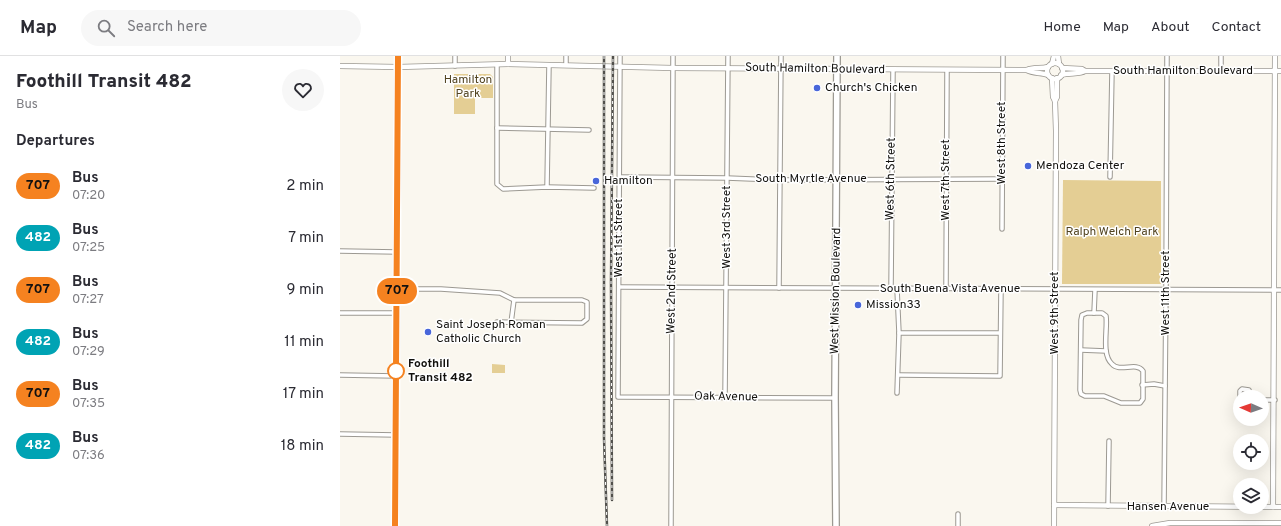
<!DOCTYPE html>
<html lang="en">
<head>
<meta charset="utf-8">
<style>
	:root { --surface:#fff; --page:#f7f7f7; --text:#2b2b33; --muted:#7c7c81; --line:#e1e1e2 }
	body { margin:0; font-family:Overpass,sans-serif; background:var(--page); color:var(--text); height:100vh; display:flex; flex-direction:column; font-size:15px; white-space:nowrap }
	* { box-sizing:border-box; margin:0 }
	p { font-size:13px; color:var(--muted) }
	.icon { flex:none; width:22px; height:22px; fill:none; stroke:currentColor; stroke-width:2; stroke-linecap:round; stroke-linejoin:round }
	.map { position:relative; flex:1; overflow:hidden }
	.sheet { display:flex; flex-direction:column; background:var(--surface); width:340px }
	.sheet>* { flex:none }
	.badge { padding:0 8px; border-radius:13px; font-size:14px; line-height:26px }
	.needle { width:26px; rotate:272deg }
	.buttons { position:absolute; left:893px; top:334px; display:grid; gap:8px }
	.buttons a { display:grid; place-items:center; width:36px; height:36px; border-radius:50%; background:var(--surface); box-shadow:0 4px 16px #0002; font-size:20px }
	.map>.badge { position:absolute; translate:-50% -50%; box-shadow:0 0 0 2px #fff }
	h2 { padding:0 16px; font-size:15px; line-height:36px }
	.round { display:grid; place-items:center; flex:none; width:42px; height:42px; border-radius:21px; background:var(--page) }
	.overview { display:flex; align-items:center; justify-content:space-between; height:68px; padding:0 16px }
	h1 { font-size:19px; font-weight:800; line-height:30px }
	ul { padding:0; list-style:none }
	li { display:flex; align-items:center; gap:12px; height:52px; padding:0 16px }
	li div { flex:1 }
	li b { display:block; font-size:15px }
	li em { font-style:normal }
	li .badge { min-width:44px; font-weight:700; text-align:center }
	header { display:flex; align-items:center; gap:24px; box-sizing:border-box; height:56px; padding:0 20px; background:var(--surface); border-bottom:1px solid var(--line) }
	header strong { font-size:19px }
	nav { display:flex; gap:22px; margin-inline-start:auto; font-size:14px }
	.search { width:280px; height:36px; background:var(--page); display:flex; align-items:center; gap:10px; box-sizing:border-box; padding:0 14px; border-radius:22px; color:var(--muted); font-size:15px }
	main { display:flex; flex:1; min-height:0 }
	.map>svg:first-child { display:block }
</style>
</head>
<body>
<header>
<strong>Map</strong>
<div class="search"><svg class="icon" aria-label="search" viewBox="0 0 24 24"><circle cx="10" cy="10" r="6"/><path d="M15 15l6 6"/></svg>Search here</div>
<nav><a>Home</a><a>Map</a><a>About</a><a>Contact</a></nav>
</header>
<main>
<section class="sheet">
<div class="overview"><div><h1>Foothill Transit 482</h1><p>Bus</p></div><a class="round"><svg class="icon" aria-label="heart" viewBox="0 0 24 24"><path d="M12 20l-8-8c-3-5 5-10 8-4 3-6 11-1 8 4z"/></svg></a></div>
<h2>Departures</h2>
<ul>
<li><span class="badge" style="background:#f58220;color:#111">707</span><div><b>Bus</b><p>07:20</p></div><em>2 min</em></li>
<li><span class="badge" style="background:#00a3b4;color:#fff">482</span><div><b>Bus</b><p>07:25</p></div><em>7 min</em></li>
<li><span class="badge" style="background:#f58220;color:#111">707</span><div><b>Bus</b><p>07:27</p></div><em>9 min</em></li>
<li><span class="badge" style="background:#00a3b4;color:#fff">482</span><div><b>Bus</b><p>07:29</p></div><em>11 min</em></li>
<li><span class="badge" style="background:#f58220;color:#111">707</span><div><b>Bus</b><p>07:35</p></div><em>17 min</em></li>
<li><span class="badge" style="background:#00a3b4;color:#fff">482</span><div><b>Bus</b><p>07:36</p></div><em>18 min</em></li>
</ul>
</section>
<div class="map">
<svg width="941" height="470" viewBox="0 0 941 470">
	<rect width="100%" height="100%" fill="#faf7ef"/>
	<g fill="#e4ce94">
		<polygon points="114,18 150,18 153,21 153,42 135,42 135,58 114,58"/>
		<polygon points="723,124 821,125 821,228 722,228"/>
		<polygon points="152,308 165,309 165,317 152,317"/>
	</g>
	<g fill="none" stroke-linecap="round" stroke-linejoin="round">
		<defs>
			<g id="street">
				<polyline points="280,0 278,341 495,342"/>
				<polyline points="881,0 881,15"/>
				<polyline points="157,9 157,128 163,133 207,131 254,132"/>
				<polyline points="226,9 226,0"/>
				<polyline points="115,10 115,0"/>
				<polyline points="157,72 249,74"/>
				<polyline points="280,121 387,122 440,124 662,123"/>
				<polyline points="770,121 772,15"/>
				<polyline points="207,131 209,9"/>
				<polyline points="662,173 663,0"/>
				<polyline points="0,195 57,196"/>
				<polyline points="279,231 941,234"/>
				<polyline points="439,232 441,0"/>
				<polyline points="606,232 607,15"/>
				<polyline points="57,233 101,233 160,237 174,244 242,244 247,246 247,263 242,267 157,266"/>
				<polyline points="551,233 553,14"/>
				<polyline points="557,233 559,277 557,337"/>
				<polyline points="0,257 57,257"/>
				<path d="M747 257H762L766 260C768 273 761 298 772 308 780 317 796 305 803 315V343L800 347H781L764 340H745L741 338 740 334 741 264 742 259Z"/>
				<polyline points="754,257 755,234"/>
				<polyline points="171,267 174,244"/>
				<polyline points="559,277 659,277"/>
				<polyline points="741,294 766,295"/>
				<polyline points="0,319 56,320"/>
				<polyline points="558,319 660,320 661,233"/>
				<polyline points="802,329 814,328 825,330"/>
				<polyline points="385,341 388,0"/>
				<polyline points="922,344 935,344"/>
				<polyline points="900,352 900,335 902,333 909,334 910,341"/>
				<polyline points="0,378 56,379"/>
				<polyline points="768,450 769,385"/>
				<polyline points="824,451 826,233 827,0"/>
				<polyline points="618,458 618,470"/>
				<polyline points="331,470 333,0"/>
			</g>
			<g id="secondary">
				<polyline points="168,0 168,8"/>
				<polyline points="718,0 719,8"/>
				<circle cx="715" cy="15" r="8"/>
				<polyline points="712,8 714,0"/>
				<path d="M0 10 58 11 168 8 333 12 687 14C693 18 701 16 708 19"/>
				<polyline points="722,12 742,13 745,15 941,15"/>
				<path d="M687 14C693 11 701 13 708 11"/>
				<path d="M721 19C729 16 739 19 745 15"/>
				<polyline points="712,22 713,41 715,45 716,75 714,470"/>
				<polyline points="715,45 717,41 717,22"/>
				<polyline points="714,449 941,451"/>
				<polyline points="933,451 935,0"/>
				<polyline points="812,470 830,467 941,467"/>
			</g>
			<g id="primary">
				<polyline points="55,470 58,0"/>
				<polyline points="496,470 495,342 497,0"/>
			</g>
		</defs>
		<use href="#street" stroke="#9c9992" stroke-width="5.5"/>
		<use href="#secondary" stroke="#9c9992" stroke-width="6"/>
		<use href="#primary" stroke="#9c9992" stroke-width="8"/>
		<use href="#street" stroke="#fff" stroke-width="3.5"/>
		<use href="#secondary" stroke="#fff" stroke-width="4.5"/>
		<use href="#primary" stroke="#fff" stroke-width="5.5"/>
		<defs>
			<g id="rail">
				<polyline points="264,0 264,382 267,470"/>
				<polyline points="272,444 271,226 273,0"/>
			</g>
		</defs>
		<use href="#rail" stroke="#51504c" stroke-width="2.5"/>
		<use href="#rail" stroke="#fff" stroke-width="1" stroke-dasharray="3" stroke-linecap="butt"/>
	</g>
	<g fill="none" stroke-linecap="round" stroke-linejoin="round">
		<defs>
			<polyline id="line" points="55,470 58,0"/>
		</defs>
		<use href="#line" stroke="#fff" stroke-width="9"/>
		<use href="#line" stroke="#f58220" stroke-width="6"/>
	</g>
	<g fill="#4866da" stroke="#fff" stroke-width="1.5">
		<circle cx="477" cy="32" r="4"/>
		<circle cx="688" cy="110" r="4"/>
		<circle cx="256" cy="125" r="4"/>
		<circle cx="518" cy="249" r="4"/>
		<circle cx="88" cy="276" r="4"/>
	</g>
	<circle fill="#fff" stroke="#f58220" stroke-width="2" cx="56" cy="315" r="8"/>
	<g text-anchor="middle" dominant-baseline="central" stroke-width="3" stroke-linejoin="round" paint-order="stroke">
		<g font-size="12" fill="#12110e" stroke="#fff">
			<text transform="translate(475 13) rotate(1)">South Hamilton Boulevard</text>
			<text x="843" y="15">South Hamilton Boulevard</text>
			<text transform="translate(662 87) rotate(-90)">West 8th Street</text>
			<text x="471" y="123">South Myrtle Avenue</text>
			<text transform="translate(551 123) rotate(-89)">West 6th Street</text>
			<text transform="translate(606 124) rotate(-90)">West 7th Street</text>
			<text transform="translate(387 171) rotate(-90)">West 3rd Street</text>
			<text transform="translate(279 182) rotate(-90)">West 1st Street</text>
			<text x="610" y="233">South Buena Vista Avenue</text>
			<text transform="translate(332 235) rotate(-89)">West 2nd Street</text>
			<text transform="translate(496 235) rotate(-89)">West Mission Boulevard</text>
			<text transform="translate(826 237) rotate(-90)">West 11th Street</text>
			<text transform="translate(715 257) rotate(-90)">West 9th Street</text>
			<text transform="translate(386 341) rotate(1)">Oak Avenue</text>
			<text x="828" y="451">Hansen Avenue</text>
		</g>
		<g font-size="12" fill="#514320" stroke="#fff">
			<text x="128" y="24">Hamilton<tspan x="128" dy="14">Park</tspan></text>
			<text x="772" y="176">Ralph Welch Park</text>
		</g>
		<g font-size="12" fill="#12110e" stroke="#fff" text-anchor="start">
			<text x="485" y="32">Church's Chicken</text>
			<text x="696" y="110">Mendoza Center</text>
			<text x="264" y="125">Hamilton</text>
			<text x="526" y="249">Mission33</text>
			<text x="96" y="269">Saint Joseph Roman<tspan x="96" dy="14">Catholic Church</tspan></text>
		</g>
		<g font-size="12" font-weight="bold" fill="#12110e" stroke="#fff" text-anchor="start">
			<text x="68" y="308">Foothill<tspan x="68" dy="14">Transit 482</tspan></text>
		</g>
	</g>
</svg>
<div class="buttons">
<a><svg class="needle" viewBox="-14 -14 28 28"><path d="M0-13l5 13h-10z" fill="#e53935"/><path d="M0 13l5-13h-10z" fill="#7c7c81"/></svg></a>
<a><svg class="icon" aria-label="locate" viewBox="0 0 24 24"><circle cx="12" cy="12" r="6"/><path d="M12 2v4M12 18v4M2 12h4M18 12h4"/></svg></a>
<a><svg class="icon" aria-label="layers" viewBox="0 0 24 24"><path d="M12 4l9 5-9 5-9-5zM3 14l9 5 9-5"/></svg></a>
</div>
<b class="badge" style="left:57px;top:235px;background:#f58220;color:#111">707</b>
</div>
</main>
</body>
</html>
